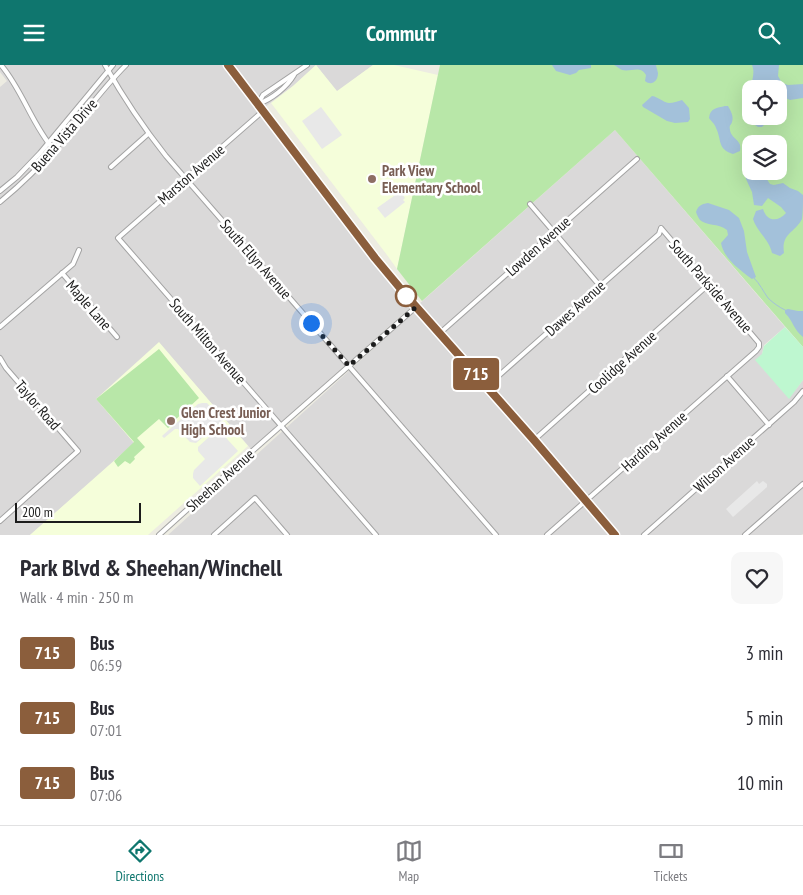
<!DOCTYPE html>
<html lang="en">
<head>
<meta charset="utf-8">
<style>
	:root { --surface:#fff; --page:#f7f7f7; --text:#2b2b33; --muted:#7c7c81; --line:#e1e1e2; --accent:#0f766e }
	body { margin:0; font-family:"PT Sans Narrow",sans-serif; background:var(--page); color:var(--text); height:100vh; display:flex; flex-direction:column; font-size:19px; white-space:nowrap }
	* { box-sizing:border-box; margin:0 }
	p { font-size:16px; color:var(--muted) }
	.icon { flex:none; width:28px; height:28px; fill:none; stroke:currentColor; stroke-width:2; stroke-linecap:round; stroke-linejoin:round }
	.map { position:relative; height:470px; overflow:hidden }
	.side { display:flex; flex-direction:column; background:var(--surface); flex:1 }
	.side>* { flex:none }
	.badge { padding:0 10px; border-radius:4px; font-size:18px; line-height:32px }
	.tools { position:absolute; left:742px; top:15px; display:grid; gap:10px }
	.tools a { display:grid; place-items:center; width:45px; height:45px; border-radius:10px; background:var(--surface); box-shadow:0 5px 20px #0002; font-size:25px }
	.scale { position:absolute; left:15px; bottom:12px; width:126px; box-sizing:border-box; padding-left:5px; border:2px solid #1c1c1c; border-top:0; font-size:14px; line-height:18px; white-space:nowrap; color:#1c1c1c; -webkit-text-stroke:4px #fff; paint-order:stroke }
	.you { position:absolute; width:25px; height:25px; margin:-12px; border:4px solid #fff; border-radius:50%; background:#1a73e8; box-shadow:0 0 0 8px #1a73e833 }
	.map>.badge { position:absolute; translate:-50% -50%; box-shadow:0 0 0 2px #fff }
	.round { display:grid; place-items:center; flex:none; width:52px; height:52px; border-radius:10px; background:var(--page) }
	.summary { display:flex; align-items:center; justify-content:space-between; height:85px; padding:0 20px }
	h1 { font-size:24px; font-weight:700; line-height:38px }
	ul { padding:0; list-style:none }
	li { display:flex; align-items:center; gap:15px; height:65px; padding:0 20px }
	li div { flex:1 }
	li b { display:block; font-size:19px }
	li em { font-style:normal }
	li .badge { min-width:55px; font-weight:700; text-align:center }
	header { display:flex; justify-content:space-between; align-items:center; height:65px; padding:0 20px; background:var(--accent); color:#fff; font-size:22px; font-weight:700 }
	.dock { display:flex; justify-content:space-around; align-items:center; height:70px; border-top:1px solid var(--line); background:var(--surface); font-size:14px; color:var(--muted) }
	.dock a { display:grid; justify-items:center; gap:2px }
	.dock .current { color:var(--accent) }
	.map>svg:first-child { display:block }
</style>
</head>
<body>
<header><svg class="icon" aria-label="menu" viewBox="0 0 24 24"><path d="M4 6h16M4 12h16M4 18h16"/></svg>Commutr<svg class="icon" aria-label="search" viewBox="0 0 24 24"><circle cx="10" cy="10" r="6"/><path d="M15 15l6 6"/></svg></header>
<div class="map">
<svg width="803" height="470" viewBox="0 0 803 470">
	<rect width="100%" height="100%" fill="#edece2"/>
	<g fill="#dad9d9">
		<polygon points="0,0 223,0 385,211 411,242 251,384 159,278 135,378 30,470 0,470 0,22 7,16 0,7"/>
		<polygon points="233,0 316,0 293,21 265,42"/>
		<polygon points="316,0 373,0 337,27"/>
		<polygon points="615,65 785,262 764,280 762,289 789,333 803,315 803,469 801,470 618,470 539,375 446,270 418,240"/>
		<polygon points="416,245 582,436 544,470 168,470"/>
		<polygon points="585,440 610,470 551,470"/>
	</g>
	<g fill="#f5feda">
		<polygon points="316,0 337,26 373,0 394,0 438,10 397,204 387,190 271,38 293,21"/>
		<polygon points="159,277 248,381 148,470 30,470 134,378 96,334"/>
	</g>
	<g fill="#b8e7a8" fill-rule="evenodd">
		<path d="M440 0H803V282L615 65 422 236 397 204ZM751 24H779V51H751ZM751 79H779V106H751Z"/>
		<polygon points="159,284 199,333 174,356 174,355 171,357 172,360 168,363 159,354 137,373 145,382 134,392 135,394 130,399 125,396 118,402 114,396 134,377 96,334"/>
	</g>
	<polygon fill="#bef7d0" points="785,262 803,282 803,315 789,334 755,295 762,289 764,281"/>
	<g fill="#e8e8e8">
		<polygon points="321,42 342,70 322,84 302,56"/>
		<polygon points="398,128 400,130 402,129 405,133 403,135 405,137 385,153 377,143"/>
		<polygon points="202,338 207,338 223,355 196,378 190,377 178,364 175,364 164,373 162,371 198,339"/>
		<polygon points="218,364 238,386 200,421 193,413 193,409 194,405 205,394 198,386 198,382"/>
		<polygon points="757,416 759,419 763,416 767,419 767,422 733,452 726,444"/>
	</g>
	<g fill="#a3c1da">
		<polygon points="552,0 591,0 591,3 579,5 576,8 570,10 556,6"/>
		<path d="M614 0H656C656 1 658 7 658 8 658 17 651 21 645 16L646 10C640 0 632 7 622 5 620 4 616 1 614 0Z"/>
		<path d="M752 0H779L778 11 782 18 788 20 803 19V33L790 35 779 30V24H771L767 21 761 24H751V51H767L766 58 762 62H758L752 58C751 51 747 46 747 39 747 26 757 11 752 0Z"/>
		<path d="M652 31C659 32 662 37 669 38 673 38 678 36 682 35L689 43 690 54 688 57 675 58 667 56 643 42 642 40Z"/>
		<path d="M725 41H728C731 46 734 52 732 57 731 61 729 59 730 65 731 74 743 75 740 86L733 89C717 84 722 75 716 63 715 59 711 56 709 53 710 43 717 43 725 41Z"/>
		<path d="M751 96V106H768L766 113 770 119 774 120 783 118 790 123 798 126 803 130C803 137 803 148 802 154 795 168 781 168 784 188L780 191 772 188C769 174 757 167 753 154L756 146 763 144C767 157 778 157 786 148L781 142 768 133 762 141 754 140 752 127 746 114 745 105Z"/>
		<path d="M708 138 729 145 739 153 744 166 747 187 756 212 752 214C740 205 724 194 721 178L728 170 727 165C718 158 706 161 700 155 698 152 697 150 696 147 698 141 701 139 708 138Z"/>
		<path d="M788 244 798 246H803V272C793 264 794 257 785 248V245Z"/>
	</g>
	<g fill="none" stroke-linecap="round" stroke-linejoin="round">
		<path stroke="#a3c1da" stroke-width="1" d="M754 213C760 219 763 226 768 233 773 238 779 242 785 245"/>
		<defs>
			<g id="minor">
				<path d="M1 0C23 26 32 60 54 85"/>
				<path d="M105 0C123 32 143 62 166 91L496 470"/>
				<polyline points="228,0 375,193 409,235 534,375 615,470"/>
				<polyline points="258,39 263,30 307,0"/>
				<path d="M258 39C272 34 287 22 294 10"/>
				<polyline points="263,46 118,173 376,470"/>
				<polyline points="111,102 148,69"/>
				<polyline points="0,126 17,112 40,88 113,0"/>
				<path d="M0 137C22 119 42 99 61 77 83 51 102 24 126 0"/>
				<polyline points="530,139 600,221"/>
				<polyline points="62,208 117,272"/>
				<polyline points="0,262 73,199 79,185"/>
				<polyline points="440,268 637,94"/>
				<polyline points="0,293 6,303 78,386 0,456"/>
				<polyline points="727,311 769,360"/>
				<polyline points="487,321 659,169 661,163 759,278 759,282 756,286 547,470"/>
				<polyline points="534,375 709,219"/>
				<polyline points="159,470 250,388 416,242"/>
				<polyline points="214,470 255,433 287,470"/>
				<polyline points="644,470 794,337 803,326"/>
				<polyline points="745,470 803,419"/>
			</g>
		</defs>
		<use href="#minor" stroke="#a3a3a3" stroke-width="6"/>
		<use href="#minor" stroke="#fff" stroke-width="4"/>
	</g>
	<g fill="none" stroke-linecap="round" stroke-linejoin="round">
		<defs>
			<polyline id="line" points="228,0 375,193 410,235 534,375 615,470"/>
		</defs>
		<use href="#line" stroke="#fff" stroke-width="11"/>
		<use href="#line" stroke="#8b5e3c" stroke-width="8"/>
		<polyline stroke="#1c1c1c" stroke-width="5" stroke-dasharray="0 9" points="311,258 349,301 416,242 406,231"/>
	</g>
	<g fill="#8d6e63" stroke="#fff" stroke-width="2">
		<circle cx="372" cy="114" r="5"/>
		<circle cx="171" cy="356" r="5"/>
	</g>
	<circle fill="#fff" stroke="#8b5e3c" stroke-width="2.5" cx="406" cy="231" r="10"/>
	<g text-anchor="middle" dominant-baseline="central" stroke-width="5" stroke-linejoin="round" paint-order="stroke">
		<g font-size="15" fill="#1c1c1c" stroke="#fff">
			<text transform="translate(64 70) rotate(-49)">Buena Vista Drive</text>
			<text transform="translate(191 109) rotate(-41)">Marston Avenue</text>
			<text transform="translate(538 181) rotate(-42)">Lowden Avenue</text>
			<text transform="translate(256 194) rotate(49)">South Ellyn Avenue</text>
			<text transform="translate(711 221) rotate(49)">South Parkside Avenue</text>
			<text transform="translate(89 240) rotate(49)">Maple Lane</text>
			<text transform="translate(575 243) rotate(-42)">Dawes Avenue</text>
			<text transform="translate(208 276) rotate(49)">South Milton Avenue</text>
			<text transform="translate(622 297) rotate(-42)">Coolidge Avenue</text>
			<text transform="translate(38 340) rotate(49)">Taylor Road</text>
			<text transform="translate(654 376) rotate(-42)">Harding Avenue</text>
			<text transform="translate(724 399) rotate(-42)">Wilson Avenue</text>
			<text transform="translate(220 415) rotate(-42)">Sheehan Avenue</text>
		</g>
		<g font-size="15" font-weight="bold" fill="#785e54" stroke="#fff" text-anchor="start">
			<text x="382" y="105">Park View<tspan x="382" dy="17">Elementary School</tspan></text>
			<text x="181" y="347">Glen Crest Junior<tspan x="181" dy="17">High School</tspan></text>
		</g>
	</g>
</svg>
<div class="tools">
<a><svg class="icon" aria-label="locate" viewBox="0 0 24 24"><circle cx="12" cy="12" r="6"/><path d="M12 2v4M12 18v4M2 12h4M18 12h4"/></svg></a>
<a><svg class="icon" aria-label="layers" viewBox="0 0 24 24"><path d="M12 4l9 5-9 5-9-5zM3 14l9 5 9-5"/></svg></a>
</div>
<div class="scale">200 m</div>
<div class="you" style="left:311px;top:258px"></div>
<b class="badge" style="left:476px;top:309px;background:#8b5e3c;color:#fff">715</b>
</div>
<section class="side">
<div class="summary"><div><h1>Park Blvd &amp; Sheehan/Winchell</h1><p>Walk · 4 min · 250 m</p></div><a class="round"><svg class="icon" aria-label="heart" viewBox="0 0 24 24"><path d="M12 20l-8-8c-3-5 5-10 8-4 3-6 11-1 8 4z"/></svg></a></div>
<ul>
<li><span class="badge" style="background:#8b5e3c;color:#fff">715</span><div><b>Bus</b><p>06:59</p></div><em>3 min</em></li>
<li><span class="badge" style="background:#8b5e3c;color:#fff">715</span><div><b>Bus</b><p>07:01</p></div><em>5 min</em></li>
<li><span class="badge" style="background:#8b5e3c;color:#fff">715</span><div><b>Bus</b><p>07:06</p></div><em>10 min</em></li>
</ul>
</section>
<nav class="dock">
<a class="current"><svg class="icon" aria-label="directions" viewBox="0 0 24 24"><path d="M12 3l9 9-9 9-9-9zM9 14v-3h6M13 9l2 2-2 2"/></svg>Directions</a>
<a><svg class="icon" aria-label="map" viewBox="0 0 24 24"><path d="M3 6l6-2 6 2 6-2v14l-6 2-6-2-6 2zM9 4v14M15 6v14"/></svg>Map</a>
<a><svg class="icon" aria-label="tickets" viewBox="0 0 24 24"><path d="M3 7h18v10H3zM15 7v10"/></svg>Tickets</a>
</nav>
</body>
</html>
